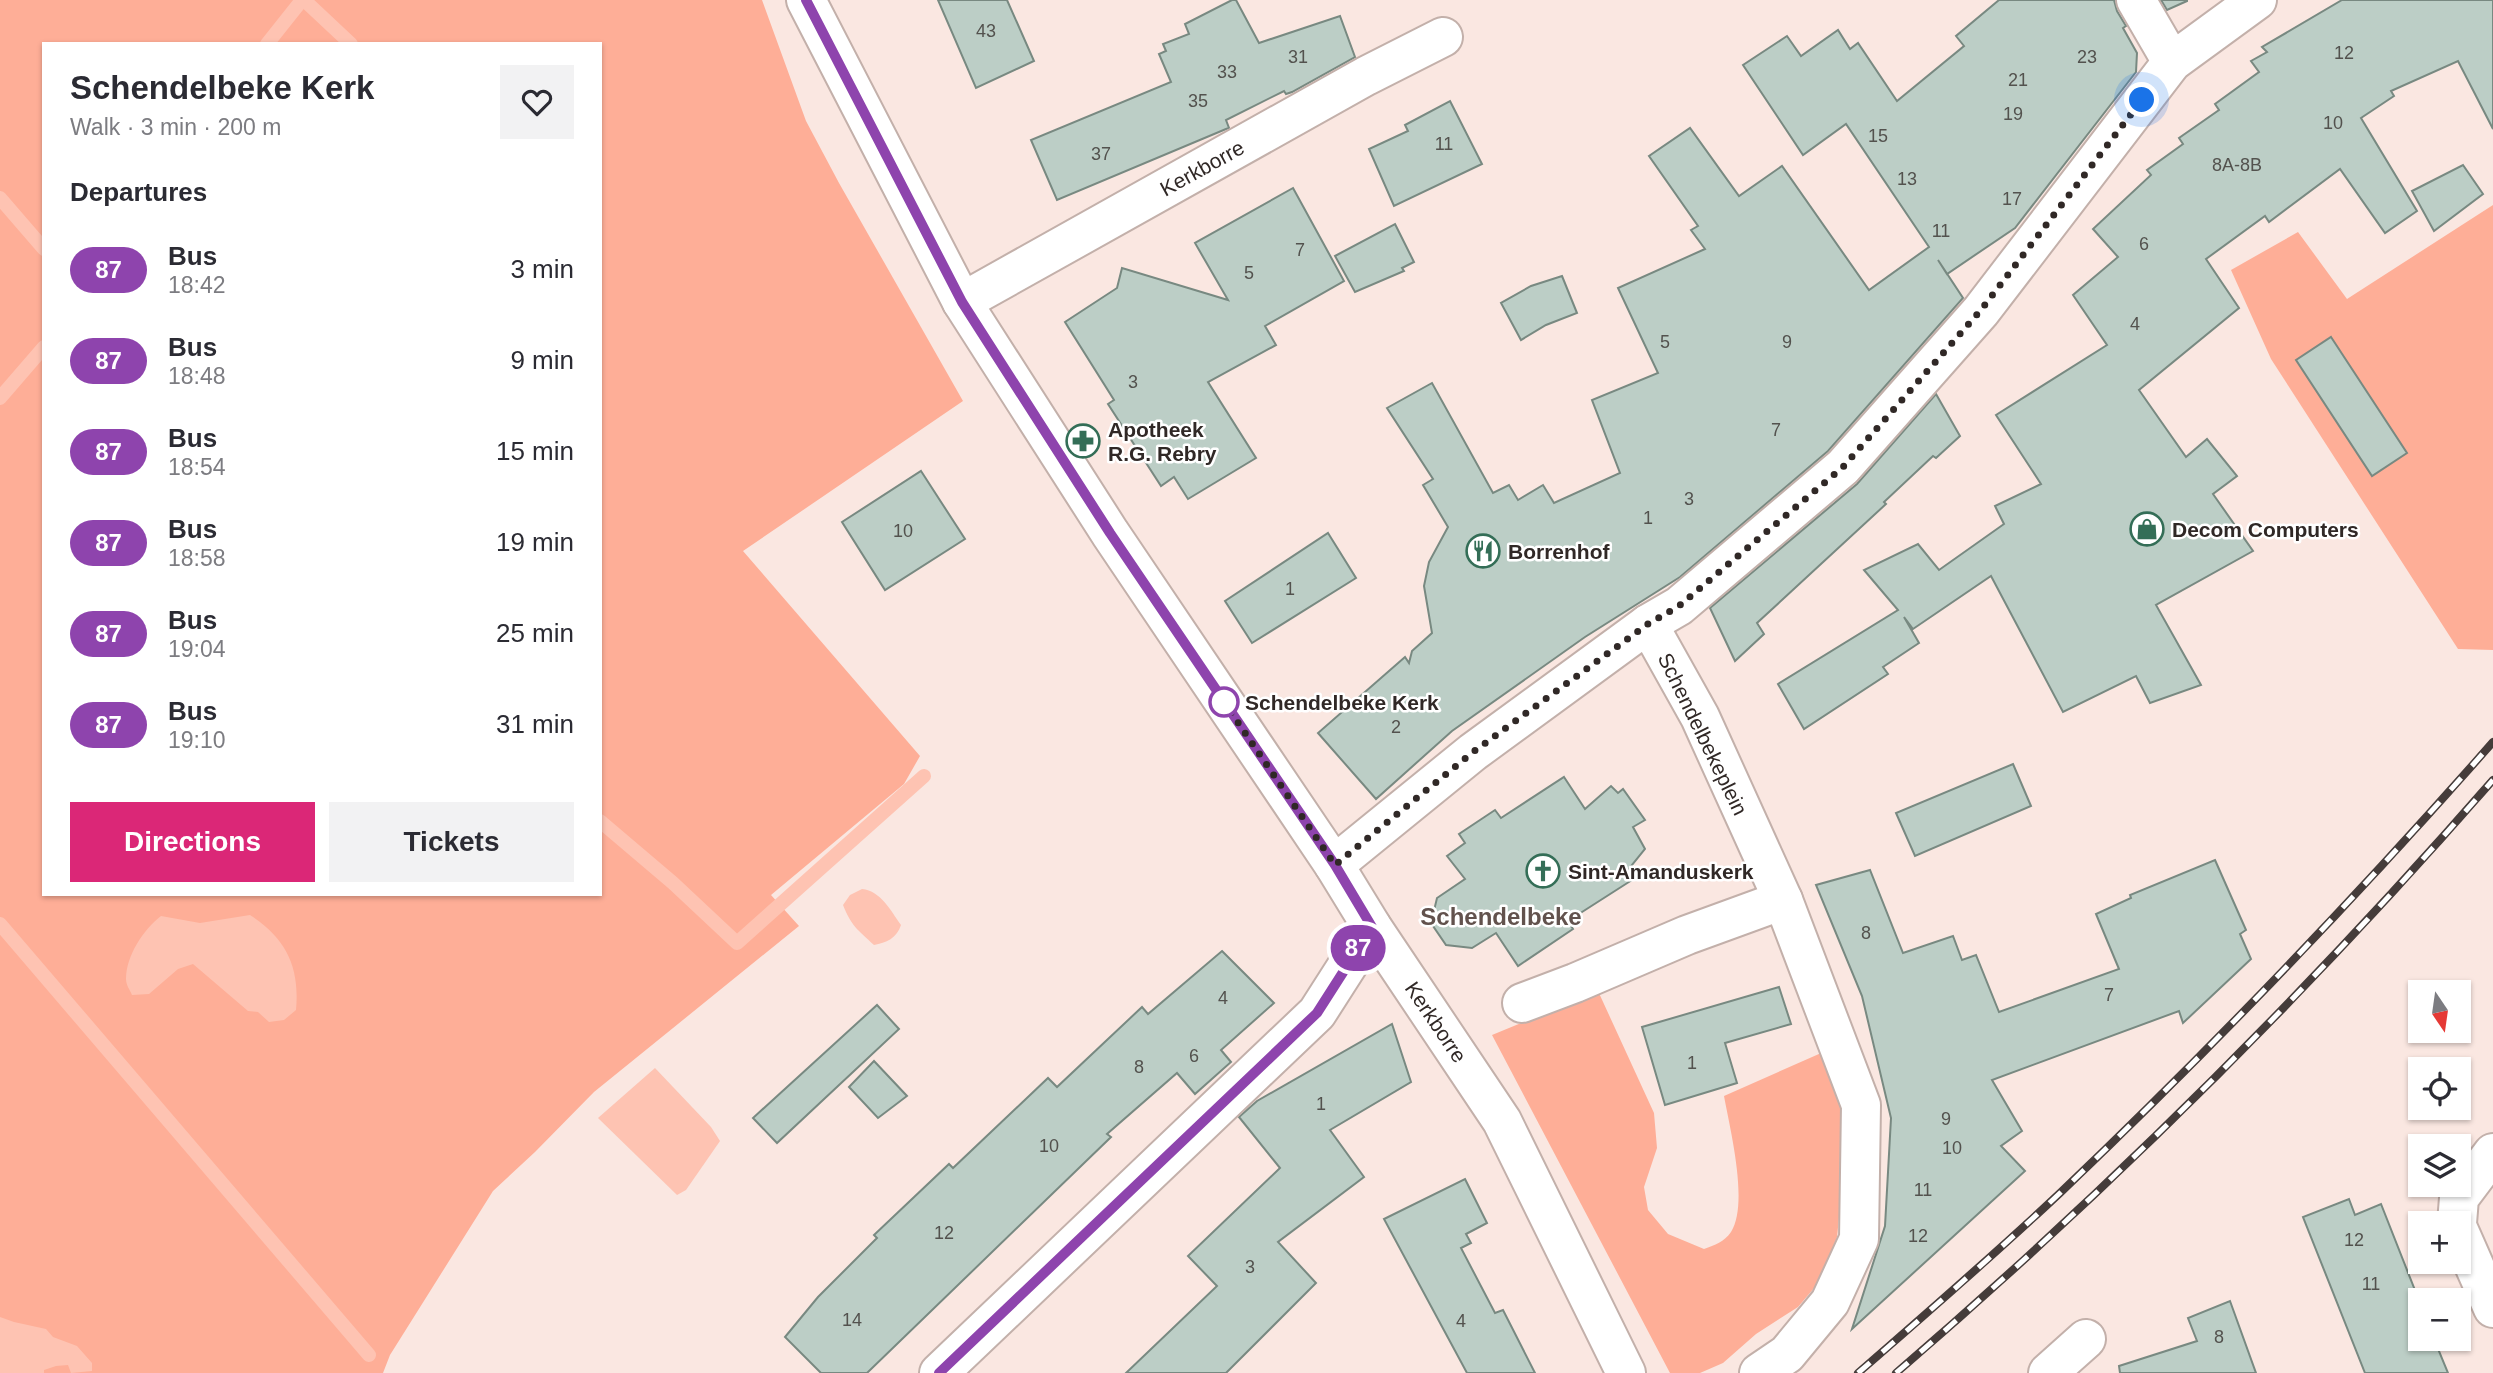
<!DOCTYPE html>
<html lang="en">
<head>
<meta charset="utf-8">
<style>
	:root { --surface:#fff; --page:#f2f2f3; --text:#2b2b33; --muted:#7c7c81; --accent:#db2777 }
	body { margin:0; font-family:Helvetica,sans-serif; background:var(--page); color:var(--text); height:100vh; display:flex; flex-direction:column; font-size:26px; white-space:nowrap }
	* { box-sizing:border-box; margin:0 }
	p { font-size:23px; color:var(--muted) }
	.icon { flex:none; width:38px; height:38px; fill:none; stroke:currentColor; stroke-width:2; stroke-linecap:round; stroke-linejoin:round }
	.map { position:relative; flex:1; overflow:hidden }
	.details { position:absolute; left:42px; top:42px; width:560px; height:854px; display:flex; flex-direction:column; background:var(--surface); border-radius:0px; box-shadow:0 2px 5px #0004 }
	.details>* { flex:none }
	.badge { padding:0 14px; border-radius:23px; font-size:24px; line-height:46px }
	.needle { width:46px; rotate:167deg }
	.fabs { position:absolute; left:2408px; top:980px; display:grid; gap:14px }
	.fabs a { display:grid; place-items:center; width:63px; height:63px; border-radius:0px; background:var(--surface); box-shadow:0 2px 5px #0004; font-size:35px }
	.you { position:absolute; width:35px; height:35px; margin:-18px; border:5px solid #fff; border-radius:50%; background:#1a73e8; box-shadow:0 0 0 10px #1a73e833 }
	.map>.badge { position:absolute; translate:-50% -50%; box-shadow:0 0 0 4px #fff }
	h2 { padding:0 28px; font-size:26px; line-height:63px }
	.round { display:grid; place-items:center; flex:none; width:74px; height:74px; border-radius:0px; background:var(--page) }
	.head { display:flex; align-items:center; justify-content:space-between; height:119px; padding:0 28px }
	h1 { font-size:33px; font-weight:700; line-height:52px }
	.primary-button { display:flex; gap:14px; margin-top:auto; padding:14px 28px }
	.primary-button a { flex:1; height:80px; border-radius:0px; background:var(--accent); color:#fff; font-size:28px; font-weight:700; line-height:80px; text-align:center }
	.primary-button a+a { background:var(--page); color:var(--text) }
	ul { padding:0; list-style:none }
	li { display:flex; align-items:center; gap:21px; height:91px; padding:0 28px }
	li div { flex:1 }
	li b { display:block; font-size:26px }
	li em { font-style:normal }
	li .badge { min-width:77px; font-weight:700; text-align:center }
	.map>svg:first-child { display:block }
</style>
</head>
<body>
<div class="map">
<svg width="2493" height="1373" viewBox="0 0 2493 1373">
	<rect width="100%" height="100%" fill="#fae7e1"/>
	<g fill="#feae97" fill-rule="evenodd">
		<path d="M0 0H762L806 121 839 183 963 401 743 551 920 756 904 784 771 895 799 926 594 1092 535 1152 493 1191 390 1355 383 1373H0ZM44 44H600V894H44Z"/>
		<polygon points="2493,205 2493,650 2458,649 2271,359 2231,270 2298,232 2347,299"/>
		<path d="M1598 991 1654 1113 1657 1148 1644 1187 1648 1210 1668 1234 1704 1249C1715 1245 1724 1242 1731 1232 1749 1204 1730 1129 1724 1096L1828 1050 1839 1095 1846 1151 1837 1237 1820 1281 1798 1307 1756 1334 1723 1363 1700 1373H1670L1492 1035Z"/>
	</g>
	<g fill="#fec3b2">
		<path d="M862 889C881 891 891 911 901 925 897 938 886 943 874 945 857 929 852 927 843 905L850 895Z"/>
		<path d="M250 915C286 938 300 967 296 1010L284 1020 269 1022 258 1012 248 1011 193 964 178 969 149 994 132 995C130 990 126 985 126 979 126 956 143 930 161 916L200 923Z"/>
		<polygon points="655,1068 711,1127 720,1141 686,1190 677,1195 598,1118"/>
		<polygon points="0,1317 14,1322 46,1329 53,1337 77,1346 92,1363 92,1371 71,1373 68,1365 56,1366 44,1370 44,1373 0,1373"/>
	</g>
	<g fill="none" stroke-linecap="round" stroke-linejoin="round">
		<g stroke="#fec3b2" stroke-width="14">
			<polyline points="304,0 351,44"/>
			<polyline points="267,44 302,0"/>
			<polyline points="0,198 44,249"/>
			<polyline points="0,398 44,347"/>
			<polyline points="600,821 673,883 737,943 924,776"/>
			<polyline points="0,924 369,1355"/>
		</g>
	</g>
	<g fill="#bccec6" stroke="#788981" stroke-width="2">
		<polygon points="938,0 1007,0 1034,61 976,88"/>
		<polygon points="1232,0 1236,0 1259,43 1340,16 1355,57 1292,92 1286,94 1284,91 1226,120 1229,128 1226,129 1057,200 1031,140 1171,82 1159,54 1166,51 1163,44 1189,34 1185,24"/>
		<polygon points="1999,0 2114,0 2117,11 2126,26 2123,28 2137,53 2136,72 2015,228 1947,274 1938,260 1963,298 1828,451 1680,577 1585,637 1452,731 1376,799 1318,733 1405,657 1409,663 1412,651 1432,633 1424,586 1429,562 1448,527 1423,485 1433,479 1387,408 1432,383 1493,493 1509,485 1518,500 1543,485 1554,503 1620,473 1592,400 1658,373 1618,288 1705,249 1691,230 1698,226 1649,156 1690,128 1739,196 1782,166 1869,290 1929,247 1846,124 1803,155 1743,65 1787,36 1801,56 1838,30 1850,49 1858,43 1897,101 1964,46 1956,36"/>
		<polygon points="2161,0 2187,0 2187,1 2167,10"/>
		<polygon points="2342,0 2493,0 2493,129 2458,61 2391,91 2394,96 2361,118 2417,211 2385,233 2340,169 2269,222 2265,216 2206,259 2239,308 2139,390 2186,457 2207,439 2237,476 2213,494 2253,551 2156,605 2201,685 2150,703 2136,676 2063,712 1991,576 1913,629 1904,617 1919,643 1883,667 1888,674 1804,729 1778,684 1898,610 1864,570 1918,544 1939,570 2004,524 1995,506 2041,484 1996,415 2107,345 2073,295 2118,257 2093,229 2151,175 2147,170 2183,144 2179,138 2219,110 2215,104 2259,72 2251,61 2267,52 2262,47"/>
		<polygon points="1450,101 1482,164 1394,206 1369,149 1408,131 1405,125"/>
		<polygon points="2463,165 2483,194 2434,231 2412,191"/>
		<polygon points="1293,188 1344,281 1265,326 1276,345 1208,382 1256,458 1188,499 1174,477 1161,486 1108,404 1114,400 1065,322 1117,288 1122,268 1228,300 1195,243"/>
		<polygon points="1395,224 1414,262 1402,268 1404,271 1355,292 1335,256"/>
		<polygon points="1562,276 1577,313 1546,325 1521,340 1501,303 1531,286"/>
		<polygon points="2331,337 2407,453 2372,476 2296,360"/>
		<polygon points="1936,394 1960,436 1936,458 1933,456 1884,502 1886,504 1757,623 1764,634 1735,661 1710,608 1857,484"/>
		<polygon points="921,471 965,539 885,590 842,522"/>
		<polygon points="1328,533 1356,578 1252,643 1225,601"/>
		<polygon points="2013,764 2031,806 1915,856 1896,813"/>
		<polygon points="1564,777 1585,809 1611,786 1618,793 1623,789 1645,820 1633,827 1645,849 1627,871 1632,880 1568,921 1573,929 1518,966 1496,933 1472,948 1446,945 1431,923 1437,898 1465,879 1447,856 1465,843 1459,834 1495,810 1501,818"/>
		<polygon points="2215,860 2246,930 2240,934 2251,959 2183,1023 2179,1011 1992,1080 2022,1131 2001,1146 2025,1171 1852,1329 1885,1226 1891,1118 1862,996 1816,885 1870,870 1903,953 1953,936 1962,960 1976,955 1999,1012 2119,969 2096,914 2131,898 2130,895"/>
		<polygon points="1222,951 1274,1003 1221,1050 1231,1062 1195,1094 1177,1073 1107,1134 1111,1137 867,1373 821,1373 785,1337 818,1297 877,1238 874,1235 949,1164 953,1168 1048,1078 1057,1087 1142,1007 1148,1014"/>
		<polygon points="1779,987 1791,1024 1725,1043 1737,1083 1665,1105 1642,1027"/>
		<polygon points="877,1005 899,1029 777,1143 753,1118"/>
		<polygon points="1392,1024 1411,1082 1330,1130 1364,1177 1278,1242 1316,1283 1226,1373 1126,1373 1217,1286 1188,1256 1280,1168 1239,1117 1257,1101"/>
		<polygon points="874,1061 907,1096 878,1118 849,1087"/>
		<polygon points="1465,1179 1487,1223 1466,1234 1471,1243 1461,1248 1495,1313 1503,1310 1535,1373 1467,1373 1384,1219"/>
		<polygon points="2349,1199 2355,1215 2381,1204 2420,1303 2420,1339 2434,1339 2448,1373 2365,1373 2303,1217"/>
		<polygon points="2230,1301 2256,1373 2120,1373 2119,1366 2197,1341 2188,1318"/>
	</g>
	<g fill="none" stroke-linecap="round" stroke-linejoin="round">
		<defs>
			<g id="minor">
				<polyline points="806,0 962,302 1110,533 1334,865 1372,927 1502,1121 1626,1373"/>
				<polyline points="2136,0 2172,62"/>
				<polyline points="962,302 1366,76 1443,37"/>
				<polyline points="1648,624 1700,717 1783,900 1861,1105 1859,1239 1830,1302 1787,1354 1759,1373"/>
				<polyline points="1334,865 1473,752 1648,624 1679,606 1843,467 1981,311 2172,62 2257,0"/>
				<polyline points="1522,1003 1575,983 1687,935 1783,900"/>
				<polyline points="2457,1223 2459,1198 2493,1153"/>
				<polyline points="2459,1231 2493,1308"/>
				<polyline points="939,1373 1317,1013 1372,927"/>
				<polyline points="2048,1373 2086,1339"/>
			</g>
		</defs>
		<use href="#minor" stroke="#c3b0aa" stroke-width="42"/>
		<use href="#minor" stroke="#fff" stroke-width="38"/>
		<defs>
			<g id="rail">
				<path d="M1858 1373C1926 1314 1994 1255 2060 1193 2211 1049 2355 899 2493 742"/>
				<path d="M1896 1373C2109 1190 2308 992 2493 780"/>
			</g>
		</defs>
		<use href="#rail" stroke="#453c3a" stroke-width="8"/>
		<use href="#rail" stroke="#fff" stroke-width="5" stroke-dasharray="16" stroke-linecap="butt"/>
	</g>
	<g fill="none" stroke-linecap="round" stroke-linejoin="round">
		<defs>
			<polyline id="line" points="806,0 962,302 1110,533 1335,865 1372,927 1317,1013 939,1373"/>
		</defs>
		<use href="#line" stroke="#fff" stroke-width="16"/>
		<use href="#line" stroke="#8e44ad" stroke-width="10"/>
		<polyline stroke="#302826" stroke-width="7" stroke-dasharray="0 12.6" points="1224,702 1335,865 1473,752 1648,624 1679,606 1843,467 1981,310 2142,100"/>
	</g>
	<defs>
		<symbol id="pharmacy-ring" viewBox="-11 -11 22 22"><circle r="9.5" fill="#fff" stroke="#346e57" stroke-width="1.5"/><path d="M-2-6h4v4h4v4h-4v4h-4v-4h-4v-4h4Z" fill="#346e57"/></symbol>
		<symbol id="shop-ring" viewBox="-11 -11 22 22"><circle r="9.5" fill="#fff" stroke="#346e57" stroke-width="1.5"/><path d="M-5-2.5h2.3a2.7 3.5 0 0 1 5.4 0H5L5.5 6h-11ZM-1.5-2.5h3a1.5 2.3 0 0 0-3 0Z" fill="#346e57"/></symbol>
		<symbol id="restaurant-ring" viewBox="-11 -11 22 22"><circle r="9.5" fill="#fff" stroke="#346e57" stroke-width="1.5"/><path d="M-5-6h1v4h1v-4h1v4h1v-4h1v5L-1.5 .5V6h-2V.5L-5-1ZM5-6V6H3V1.5H1.5Q1.5-4 5-6Z" fill="#346e57"/></symbol>
		<symbol id="church-ring" viewBox="-11 -11 22 22"><circle r="9.5" fill="#fff" stroke="#346e57" stroke-width="1.5"/><path d="M-1.2-6h2.4v3.5h3.3v2.4h-3.3V6h-2.4V-.1h-3.3v-2.4h3.3Z" fill="#346e57"/></symbol>
	</defs>
	<g fill-rule="evenodd">
		<use href="#pharmacy-ring" x="1064" y="422" width="38" height="38"/>
		<use href="#shop-ring" x="2128" y="510" width="38" height="38"/>
		<use href="#restaurant-ring" x="1464" y="532" width="38" height="38"/>
		<use href="#church-ring" x="1524" y="852" width="38" height="38"/>
	</g>
	<circle fill="#fff" stroke="#8e44ad" stroke-width="3.5" cx="1224" cy="702" r="14"/>
	<g text-anchor="middle" dominant-baseline="central" stroke-width="5" stroke-linejoin="round" paint-order="stroke">
		<g font-size="18" fill="#53524e">
			<text x="986" y="31">43</text>
			<text x="2344" y="53">12</text>
			<text x="1298" y="57">31</text>
			<text x="2087" y="57">23</text>
			<text x="1227" y="72">33</text>
			<text x="2018" y="80">21</text>
			<text x="1198" y="101">35</text>
			<text x="2013" y="114">19</text>
			<text x="2333" y="123">10</text>
			<text x="1878" y="136">15</text>
			<text x="1444" y="144">11</text>
			<text x="1101" y="154">37</text>
			<text x="2237" y="165">8A-8B</text>
			<text x="1907" y="179">13</text>
			<text x="2012" y="199">17</text>
			<text x="1941" y="231">11</text>
			<text x="2144" y="244">6</text>
			<text x="1300" y="250">7</text>
			<text x="1249" y="273">5</text>
			<text x="2135" y="324">4</text>
			<text x="1665" y="342">5</text>
			<text x="1787" y="342">9</text>
			<text x="1133" y="382">3</text>
			<text x="1776" y="430">7</text>
			<text x="1689" y="499">3</text>
			<text x="1648" y="518">1</text>
			<text x="903" y="531">10</text>
			<text x="1290" y="589">1</text>
			<text x="1396" y="727">2</text>
			<text x="1866" y="933">8</text>
			<text x="2109" y="995">7</text>
			<text x="1223" y="998">4</text>
			<text x="1194" y="1056">6</text>
			<text x="1692" y="1063">1</text>
			<text x="1139" y="1067">8</text>
			<text x="1321" y="1104">1</text>
			<text x="1946" y="1119">9</text>
			<text x="1049" y="1146">10</text>
			<text x="1952" y="1148">10</text>
			<text x="1923" y="1190">11</text>
			<text x="944" y="1233">12</text>
			<text x="1918" y="1236">12</text>
			<text x="2354" y="1240">12</text>
			<text x="1250" y="1267">3</text>
			<text x="2371" y="1284">11</text>
			<text x="852" y="1320">14</text>
			<text x="1461" y="1321">4</text>
			<text x="2219" y="1337">8</text>
		</g>
		<g font-size="21" fill="#302826" stroke="#fff">
			<text transform="translate(1202 168) rotate(-29)">Kerkborre</text>
			<text transform="translate(1703 734) rotate(64)">Schendelbekeplein</text>
			<text transform="translate(1436 1022) rotate(56)">Kerkborre</text>
		</g>
		<g font-size="21" font-weight="bold" fill="#302826" stroke="#fff" text-anchor="start">
			<text x="1108" y="429">Apotheek<tspan x="1108" dy="24">R.G. Rebry</tspan></text>
			<text x="2172" y="529">Decom Computers</text>
			<text x="1508" y="551">Borrenhof</text>
			<text x="1568" y="871">Sint-Amanduskerk</text>
		</g>
		<g font-size="21" font-weight="bold" fill="#302826" stroke="#fff" text-anchor="start">
			<text x="1245" y="702">Schendelbeke Kerk</text>
		</g>
		<g font-size="24" font-weight="bold" fill="#62524d" stroke="#fff">
			<text x="1501" y="916">Schendelbeke</text>
		</g>
	</g>
</svg>
<div class="fabs">
<a><svg class="needle" viewBox="-14 -14 28 28"><path d="M0-13l5 13h-10z" fill="#e53935"/><path d="M0 13l5-13h-10z" fill="#7c7c81"/></svg></a>
<a><svg class="icon" aria-label="locate" viewBox="0 0 24 24"><circle cx="12" cy="12" r="6"/><path d="M12 2v4M12 18v4M2 12h4M18 12h4"/></svg></a>
<a><svg class="icon" aria-label="layers" viewBox="0 0 24 24"><path d="M12 4l9 5-9 5-9-5zM3 14l9 5 9-5"/></svg></a>
<a>+</a>
<a>−</a>
</div>
<div class="you" style="left:2142px;top:100px"></div>
<b class="badge" style="left:1358px;top:948px;background:#8e44ad;color:#fff">87</b>
<section class="details">
<div class="head"><div><h1>Schendelbeke Kerk</h1><p>Walk · 3 min · 200 m</p></div><a class="round"><svg class="icon" aria-label="heart" viewBox="0 0 24 24"><path d="M12 20l-8-8c-3-5 5-10 8-4 3-6 11-1 8 4z"/></svg></a></div>
<h2>Departures</h2>
<ul>
<li><span class="badge" style="background:#8e44ad;color:#fff">87</span><div><b>Bus</b><p>18:42</p></div><em>3 min</em></li>
<li><span class="badge" style="background:#8e44ad;color:#fff">87</span><div><b>Bus</b><p>18:48</p></div><em>9 min</em></li>
<li><span class="badge" style="background:#8e44ad;color:#fff">87</span><div><b>Bus</b><p>18:54</p></div><em>15 min</em></li>
<li><span class="badge" style="background:#8e44ad;color:#fff">87</span><div><b>Bus</b><p>18:58</p></div><em>19 min</em></li>
<li><span class="badge" style="background:#8e44ad;color:#fff">87</span><div><b>Bus</b><p>19:04</p></div><em>25 min</em></li>
<li><span class="badge" style="background:#8e44ad;color:#fff">87</span><div><b>Bus</b><p>19:10</p></div><em>31 min</em></li>
</ul>
<div class="primary-button"><a>Directions</a><a>Tickets</a></div>
</section>
</div>
</body>
</html>
